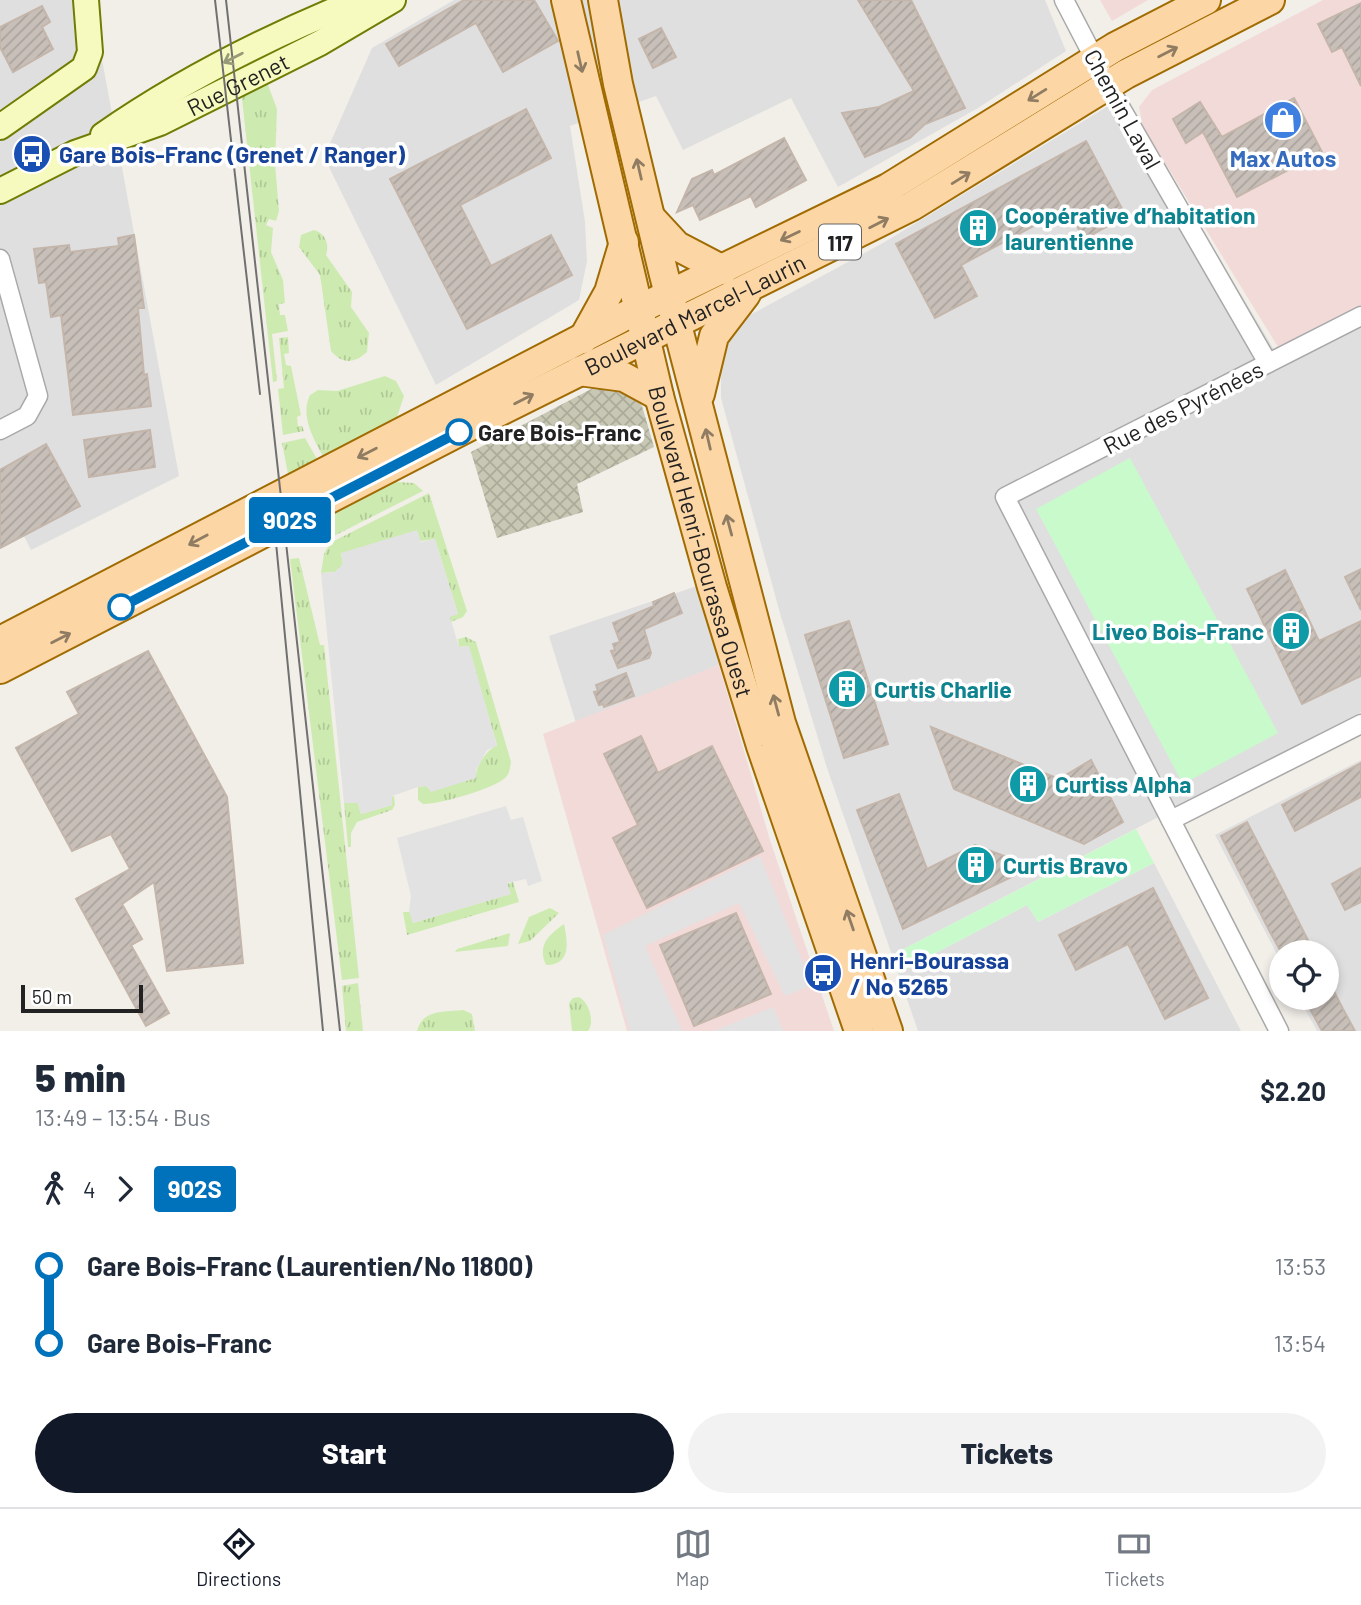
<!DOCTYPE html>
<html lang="en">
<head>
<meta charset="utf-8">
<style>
	:root { --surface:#fff; --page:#f2f2f3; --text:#1f2937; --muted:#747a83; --line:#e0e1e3; --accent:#111827 }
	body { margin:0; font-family:Barlow,sans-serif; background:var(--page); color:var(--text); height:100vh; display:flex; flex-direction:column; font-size:26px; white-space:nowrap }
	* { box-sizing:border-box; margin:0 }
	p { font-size:23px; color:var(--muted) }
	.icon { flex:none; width:38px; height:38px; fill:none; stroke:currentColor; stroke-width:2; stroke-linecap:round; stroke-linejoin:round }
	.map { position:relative; height:1031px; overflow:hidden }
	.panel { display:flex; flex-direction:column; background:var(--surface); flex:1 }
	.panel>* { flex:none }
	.badge { padding:0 14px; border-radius:5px; font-size:24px; line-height:46px }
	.fabs { position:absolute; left:1269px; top:940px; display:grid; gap:14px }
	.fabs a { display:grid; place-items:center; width:70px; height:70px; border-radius:50%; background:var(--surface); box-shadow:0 4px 10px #0003; font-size:35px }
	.scale { position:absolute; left:21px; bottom:18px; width:122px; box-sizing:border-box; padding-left:7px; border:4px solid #222; border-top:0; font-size:19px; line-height:24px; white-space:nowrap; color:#222; -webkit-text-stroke:5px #fff; paint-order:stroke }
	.map>.badge { position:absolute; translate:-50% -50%; box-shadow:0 0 0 4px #fff }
	.legs { display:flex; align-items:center; gap:10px; height:77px; padding:0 35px; font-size:23px }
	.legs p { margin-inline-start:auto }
	.summary { display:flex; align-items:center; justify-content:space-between; height:119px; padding:0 35px }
	h1 { font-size:38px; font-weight:800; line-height:52px }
	.button { display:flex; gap:14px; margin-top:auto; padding:14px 35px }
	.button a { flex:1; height:80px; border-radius:42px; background:var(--accent); color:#fff; font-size:28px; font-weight:800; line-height:80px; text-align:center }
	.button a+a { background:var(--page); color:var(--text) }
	ul { padding:0 35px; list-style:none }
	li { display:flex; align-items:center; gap:24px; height:77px; font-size:26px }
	li i { display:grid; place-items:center; width:10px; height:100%; margin:0 9px; background:currentColor }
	li i::after { content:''; width:18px; height:18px; margin:-9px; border:5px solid; border-radius:50%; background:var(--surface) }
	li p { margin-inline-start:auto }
	li:first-child i { background:linear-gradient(#0000 50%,currentColor 0) }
	li:last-child i { background:linear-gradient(currentColor 50%,#0000 0) }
	.menu { display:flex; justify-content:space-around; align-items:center; height:98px; border-top:2px solid var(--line); background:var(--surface); font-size:19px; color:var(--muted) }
	.menu a { display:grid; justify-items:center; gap:4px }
	.menu .on { color:var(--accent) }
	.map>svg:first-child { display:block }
</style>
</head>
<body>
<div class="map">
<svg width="1361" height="1031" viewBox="0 0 1361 1031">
	<defs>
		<pattern id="construction-cross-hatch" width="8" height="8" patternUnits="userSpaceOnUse" patternTransform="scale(1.75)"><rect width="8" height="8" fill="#c7c7b4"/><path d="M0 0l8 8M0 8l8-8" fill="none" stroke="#abab9a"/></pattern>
		<pattern id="grass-tufts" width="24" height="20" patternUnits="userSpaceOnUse" patternTransform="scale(1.75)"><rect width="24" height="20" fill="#cdebb0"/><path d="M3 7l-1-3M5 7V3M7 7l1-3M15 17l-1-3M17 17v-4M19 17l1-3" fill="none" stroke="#b0c997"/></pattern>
		<pattern id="building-hatch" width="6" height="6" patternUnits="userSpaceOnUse" patternTransform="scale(1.75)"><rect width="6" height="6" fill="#c7bfb8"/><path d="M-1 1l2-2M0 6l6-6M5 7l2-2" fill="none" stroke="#aba49e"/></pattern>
	</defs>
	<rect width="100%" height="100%" fill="#f2efe9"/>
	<g fill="#e0dfdf">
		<polygon points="0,0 91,0 179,476 31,550 0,488"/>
		<polygon points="454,0 1045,0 1066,51 978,108 838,187 791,98 683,150 656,96 570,126 585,222 587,261 579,300 436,385 324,157 372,48"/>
		<polygon points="1123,97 1276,353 1361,309 1361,712 892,955 827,768 780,613 721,398 721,360 739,321 883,243"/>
		<polygon points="697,586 719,665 576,723 549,636"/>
		<polygon points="1361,760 1361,1031 1317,1031 1299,998 1326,998 1326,952 1281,952 1281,962 1215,835"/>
		<polygon points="1154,863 1241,1031 918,1031 898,973 1027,905 1038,922"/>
	</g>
	<g fill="#f2dad9">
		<polygon points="1100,0 1148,0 1112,21"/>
		<polygon points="1323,0 1361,0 1361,305 1278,347 1143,127 1139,107 1152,90"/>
		<polygon points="719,665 770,840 834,1031 627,1031 543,734"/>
	</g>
	<polygon fill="url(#construction-cross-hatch)" points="597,386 609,386 634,397 642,406 654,447 577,484 583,512 497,538 471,452"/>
	<g fill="url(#grass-tufts)">
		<polygon points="265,77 277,109 275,164 279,211 276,221 269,219 266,225 273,228 271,252 283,280 285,303 279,304 280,315 285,315 288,331 272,334 277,381 273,382 241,90"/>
		<path d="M314 230C325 233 330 244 326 255L352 292 351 307 369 333 367 352C354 364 342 364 331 351L320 275 299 247 301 235Z"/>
		<polygon points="288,337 289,353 284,354 286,365 291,366 301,415 297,417 298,426 302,426 304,431 283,435 278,389 284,388 279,338"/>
		<path d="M385 376 396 381 404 396 397 417 323 456C313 438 300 415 310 395L318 390 337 391Z"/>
		<polygon points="305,438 317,459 288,474 282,443"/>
		<polygon points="396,482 414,483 423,491 330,538 323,520"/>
		<polygon points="429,493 467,611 463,617 451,622 449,616 458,614 435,539 341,553 343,564 335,572 321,573 324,554 330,543"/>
		<polygon points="299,558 320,645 324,645 359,978 342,980 290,559"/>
		<path d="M466 637 476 642 511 762C510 767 510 773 506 777 497 788 437 805 423 804L418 800V787L476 778C475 766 487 750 497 745L468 646 459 647 458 639Z"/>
		<polygon points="394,796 395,805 392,810 357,822 351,833 351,847 348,847 344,803 358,803 361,814 392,805 391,797"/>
		<polygon points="513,882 519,902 407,935 403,912 410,912 413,923 510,894 507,884"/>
		<polygon points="550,908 559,913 530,941 518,944 529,917"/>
		<path d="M564 924C568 943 571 965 546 965 537 946 548 935 564 924Z"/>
		<polygon points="510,933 508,946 455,952 457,949"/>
		<polygon points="358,983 363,1031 346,1031 342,986"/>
		<path d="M579 997C589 1002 595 1022 588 1031H572L569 1003 573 998Z"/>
		<path d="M463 1010 472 1014 475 1031H417C423 1009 443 1012 463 1010Z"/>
	</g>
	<g fill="#c8facc">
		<polygon points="1130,458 1278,733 1183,784 1036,509"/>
		<polygon points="1136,829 1154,863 1038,922 1027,905 898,973 892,955"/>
	</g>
	<g fill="#e2e2e2">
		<polygon points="417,530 421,542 435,539 458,614 450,617 459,647 469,646 497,746 487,750 476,770 476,778 431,792 426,786 418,787 392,796 392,805 361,814 358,803 344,803 321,573 335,572 343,564 341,553"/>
		<polygon points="506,806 511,820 523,817 542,881 528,886 526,879 507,883 511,894 413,923 409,911 411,896 397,838"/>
		<polygon points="760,856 812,985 785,996 739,903 645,946 682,1031 630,1031 603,935"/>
		<polygon points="773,1007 783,1031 714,1031"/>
	</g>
	<g fill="url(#building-hatch)" stroke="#c4b6ab" stroke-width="2">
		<polygon points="464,0 534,0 558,41 503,72 476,23 399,66 386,44"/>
		<polygon points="858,0 911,0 965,108 925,124 910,138 865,157 842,113 879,107 914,91"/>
		<polygon points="1361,3 1361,86 1342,47 1332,52 1318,24"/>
		<polygon points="42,6 50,22 42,27 53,49 13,72 0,47 0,27"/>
		<polygon points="661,28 676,57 653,68 639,39"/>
		<polygon points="1294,98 1322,152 1237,197 1203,132 1186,143 1173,119 1200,102 1222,137"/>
		<polygon points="526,109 551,158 460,205 491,266 551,235 572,275 467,329 390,179"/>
		<polygon points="784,138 806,180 756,207 751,196 700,220 693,205 677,212 692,179 712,170 714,175"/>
		<polygon points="1086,141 1126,216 1084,239 1067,208 961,265 977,296 935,318 896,244"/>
		<polygon points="134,235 144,308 138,308 144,375 147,374 151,406 73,415 61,315 51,317 46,282 39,283 34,249 69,245 70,252 119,246 118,238"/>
		<polygon points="150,430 155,467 89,477 84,440"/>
		<polygon points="46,444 80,506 0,548 0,470"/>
		<polygon points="1361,569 1361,610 1345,577"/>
		<polygon points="1285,570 1319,641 1361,621 1361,676 1302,704 1247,589"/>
		<polygon points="674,593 682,613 644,629 651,653 649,658 618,668 611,651 615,650 613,644 620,642 613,623 654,606 653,602"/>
		<polygon points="849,621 888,744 844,758 805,635"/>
		<polygon points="148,651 227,797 243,963 167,971 154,882 122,904 142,939 131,945 169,1013 146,1026 76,899 130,869 111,834 72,851 16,748 79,714 67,692"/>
		<polygon points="626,673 634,696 604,707 603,704 599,705 594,692 598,691 596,685"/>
		<polygon points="931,727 1059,779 1091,760 1123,822 1084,844 954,789"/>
		<polygon points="641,736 658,773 712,746 763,851 647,908 613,838 638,825 604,754"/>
		<polygon points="1361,763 1361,797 1295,831 1282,805"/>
		<polygon points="899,794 927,869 975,845 1015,860 1020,873 903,929 857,810"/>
		<polygon points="1247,822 1282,889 1314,952 1281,952 1270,932 1221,836"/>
		<polygon points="1361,868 1361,902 1345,910 1332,884"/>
		<polygon points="1153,888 1208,998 1165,1019 1128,944 1076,970 1059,935"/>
		<polygon points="736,913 771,994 694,1026 660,945"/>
		<polygon points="1326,976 1343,1009 1355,1031 1322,1031 1304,998 1326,998"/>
	</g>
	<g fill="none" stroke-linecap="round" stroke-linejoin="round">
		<defs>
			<g id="street">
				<polyline points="1064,0 1114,96 1268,363"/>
				<polyline points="0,259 38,396 27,416 0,430"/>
				<polyline points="1171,820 1361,724"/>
				<polyline points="1279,1031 1005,497 1361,316"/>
			</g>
			<g id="secondary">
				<polyline points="0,127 84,68 90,52 86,0"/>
				<path d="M103 135C182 80 270 36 359 0"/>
				<path id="s1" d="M0 191 75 153 160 123 320 43 393 0"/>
			</g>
			<g id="primary">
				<path id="s2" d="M566 0 659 396 712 587 761 746 859 1031"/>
				<polyline points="603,0 618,84 664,275 781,723 888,1031"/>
				<polyline points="652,219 677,246 723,270"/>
				<polyline points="583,339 609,292 624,242"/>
				<polyline points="579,371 624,377 659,396"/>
				<polyline points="700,394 714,336 746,294"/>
				<polyline points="0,641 621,318 888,188 1115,47 1206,0"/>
				<path id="s3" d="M0 669 470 426 912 206 1126 74 1270 0"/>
			</g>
		</defs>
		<use href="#street" stroke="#a9a9a9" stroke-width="21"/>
		<use href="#secondary" stroke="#707d05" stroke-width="28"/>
		<use href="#primary" stroke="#a06b00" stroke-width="32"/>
		<use href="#street" stroke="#fff" stroke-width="18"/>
		<use href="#secondary" stroke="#f7fabf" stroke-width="24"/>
		<use href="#primary" stroke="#fcd6a4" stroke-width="28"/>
		<g stroke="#707070" stroke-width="2">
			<polyline points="215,0 260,394"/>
			<polyline points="226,0 340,1031"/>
			<polyline points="272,501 323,1031"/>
		</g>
	</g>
	<defs><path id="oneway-shaft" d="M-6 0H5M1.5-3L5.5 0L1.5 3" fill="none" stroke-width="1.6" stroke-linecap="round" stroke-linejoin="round" transform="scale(1.75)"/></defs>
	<g stroke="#8f7c63">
		<use href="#oneway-shaft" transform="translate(1168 52) rotate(-27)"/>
		<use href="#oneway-shaft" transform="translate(580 62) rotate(77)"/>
		<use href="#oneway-shaft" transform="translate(1037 95) rotate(148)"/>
		<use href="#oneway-shaft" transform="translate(639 169) rotate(-103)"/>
		<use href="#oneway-shaft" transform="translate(961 178) rotate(-32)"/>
		<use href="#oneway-shaft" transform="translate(879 223) rotate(-27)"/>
		<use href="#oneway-shaft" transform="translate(790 236) rotate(154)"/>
		<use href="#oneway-shaft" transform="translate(524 399) rotate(-27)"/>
		<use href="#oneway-shaft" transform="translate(708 439) rotate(-103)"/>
		<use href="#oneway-shaft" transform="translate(367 453) rotate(153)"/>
		<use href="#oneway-shaft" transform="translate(729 525) rotate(-105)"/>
		<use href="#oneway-shaft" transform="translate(198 540) rotate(152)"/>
		<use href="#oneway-shaft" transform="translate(61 638) rotate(-27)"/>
		<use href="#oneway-shaft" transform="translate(776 705) rotate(-105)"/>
		<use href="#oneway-shaft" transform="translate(850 920) rotate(-109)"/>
	</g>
	<use stroke="#979978" href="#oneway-shaft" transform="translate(233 58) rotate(153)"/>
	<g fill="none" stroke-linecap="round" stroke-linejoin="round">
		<defs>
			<polyline id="line-1" points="121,607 459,432"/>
		</defs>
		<use href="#line-1" stroke="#fff" stroke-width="16"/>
		<use href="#line-1" stroke="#0072bc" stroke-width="10"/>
	</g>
	<defs>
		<symbol id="shop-disc" viewBox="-11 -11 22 22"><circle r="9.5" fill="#3f7fe0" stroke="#fff"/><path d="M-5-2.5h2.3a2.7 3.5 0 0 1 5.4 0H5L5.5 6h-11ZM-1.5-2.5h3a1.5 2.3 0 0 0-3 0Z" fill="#fff"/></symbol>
		<symbol id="bus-disc" viewBox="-11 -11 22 22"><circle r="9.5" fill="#1a4fb4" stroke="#fff"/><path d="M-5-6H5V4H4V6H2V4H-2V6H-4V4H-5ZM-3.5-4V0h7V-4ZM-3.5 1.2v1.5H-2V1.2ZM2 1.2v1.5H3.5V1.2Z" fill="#fff"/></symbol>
		<symbol id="building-disc" viewBox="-11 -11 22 22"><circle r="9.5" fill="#0f9aa8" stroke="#fff"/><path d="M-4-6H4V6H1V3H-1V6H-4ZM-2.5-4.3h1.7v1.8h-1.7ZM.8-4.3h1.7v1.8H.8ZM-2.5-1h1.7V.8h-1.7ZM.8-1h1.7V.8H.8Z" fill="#fff"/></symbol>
	</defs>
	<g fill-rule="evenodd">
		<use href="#shop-disc" x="1261" y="98" width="44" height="44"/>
		<use href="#bus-disc" x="10" y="132" width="44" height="44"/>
		<use href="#building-disc" x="956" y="206" width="44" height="44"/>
		<use href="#building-disc" x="1269" y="609" width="44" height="44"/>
		<use href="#building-disc" x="825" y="667" width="44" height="44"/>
		<use href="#building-disc" x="1006" y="762" width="44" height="44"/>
		<use href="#building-disc" x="954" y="843" width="44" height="44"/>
		<use href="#bus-disc" x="801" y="951" width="44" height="44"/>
	</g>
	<g fill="#fff" stroke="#0072bc" stroke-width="3.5">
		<circle cx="459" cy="432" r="12"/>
		<circle cx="121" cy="607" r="12"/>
	</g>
	<g text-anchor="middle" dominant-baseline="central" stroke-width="7" stroke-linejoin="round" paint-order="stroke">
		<rect fill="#fff" stroke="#646464" stroke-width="2" x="819" y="224.5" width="42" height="35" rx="5"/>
		<g font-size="21" font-weight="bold" fill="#222">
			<text x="840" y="242">117</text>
		</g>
		<g font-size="23" fill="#222" stroke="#fff">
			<text stroke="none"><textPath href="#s1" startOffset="261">Rue Grenet</textPath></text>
			<text transform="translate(1123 109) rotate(61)">Chemin Laval</text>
			<text stroke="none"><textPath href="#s3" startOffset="780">Boulevard Marcel-Laurin</textPath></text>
			<text transform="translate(1183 407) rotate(-27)">Rue des Pyrénées</text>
			<text stroke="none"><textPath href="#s2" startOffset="558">Boulevard Henri-Bourassa Ouest</textPath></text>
		</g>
		<g font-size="23" font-weight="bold" fill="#164399" stroke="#fff" text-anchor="start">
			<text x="59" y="154">Gare Bois-Franc (Grenet / Ranger)</text>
			<text x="850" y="960">Henri-Bourassa<tspan x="850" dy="26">/ No 5265</tspan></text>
		</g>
		<g font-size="23" font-weight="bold" fill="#366cbe" stroke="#fff">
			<text x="1283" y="158">Max Autos</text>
		</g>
		<g font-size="23" font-weight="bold" fill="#0d838f" stroke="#fff" text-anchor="start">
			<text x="1005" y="215">Coopérative d’habitation<tspan x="1005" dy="26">laurentienne</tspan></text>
			<text x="1264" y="631" text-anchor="end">Liveo Bois-Franc</text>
			<text x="874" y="689">Curtis Charlie</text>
			<text x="1055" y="784">Curtiss Alpha</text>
			<text x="1003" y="865">Curtis Bravo</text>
		</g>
		<g font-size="23" font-weight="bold" fill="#222" stroke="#fff" text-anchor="start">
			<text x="478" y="432">Gare Bois-Franc</text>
		</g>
	</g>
</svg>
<div class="fabs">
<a><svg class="icon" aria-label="locate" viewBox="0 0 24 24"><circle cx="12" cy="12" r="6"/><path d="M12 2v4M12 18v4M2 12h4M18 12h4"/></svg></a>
</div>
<div class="scale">50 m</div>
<b class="badge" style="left:290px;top:520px;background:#0072bc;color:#fff">902S</b>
</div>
<section class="panel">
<div class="summary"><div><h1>5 min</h1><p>13:49 – 13:54 · Bus</p></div><b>$2.20</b></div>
<div class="legs"><svg class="icon" aria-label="walk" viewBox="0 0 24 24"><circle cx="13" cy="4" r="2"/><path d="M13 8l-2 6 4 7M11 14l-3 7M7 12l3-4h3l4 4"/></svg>4<svg class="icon" aria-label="forward" viewBox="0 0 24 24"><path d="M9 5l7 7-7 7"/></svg><b class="badge" style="background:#0072bc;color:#fff">902S</b></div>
<ul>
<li><i style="color:#0072bc"></i><b>Gare Bois-Franc (Laurentien/No 11800)</b><p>13:53</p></li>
<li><i style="color:#0072bc"></i><b>Gare Bois-Franc</b><p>13:54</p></li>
</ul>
<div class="button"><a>Start</a><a>Tickets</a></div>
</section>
<nav class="menu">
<a class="on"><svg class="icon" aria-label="directions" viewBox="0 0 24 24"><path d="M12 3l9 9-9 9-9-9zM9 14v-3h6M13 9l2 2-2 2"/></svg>Directions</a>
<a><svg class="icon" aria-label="map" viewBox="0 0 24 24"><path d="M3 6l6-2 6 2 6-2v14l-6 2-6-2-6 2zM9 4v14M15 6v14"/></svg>Map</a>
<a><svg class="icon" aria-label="tickets" viewBox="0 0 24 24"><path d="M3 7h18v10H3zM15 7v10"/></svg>Tickets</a>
</nav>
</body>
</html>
